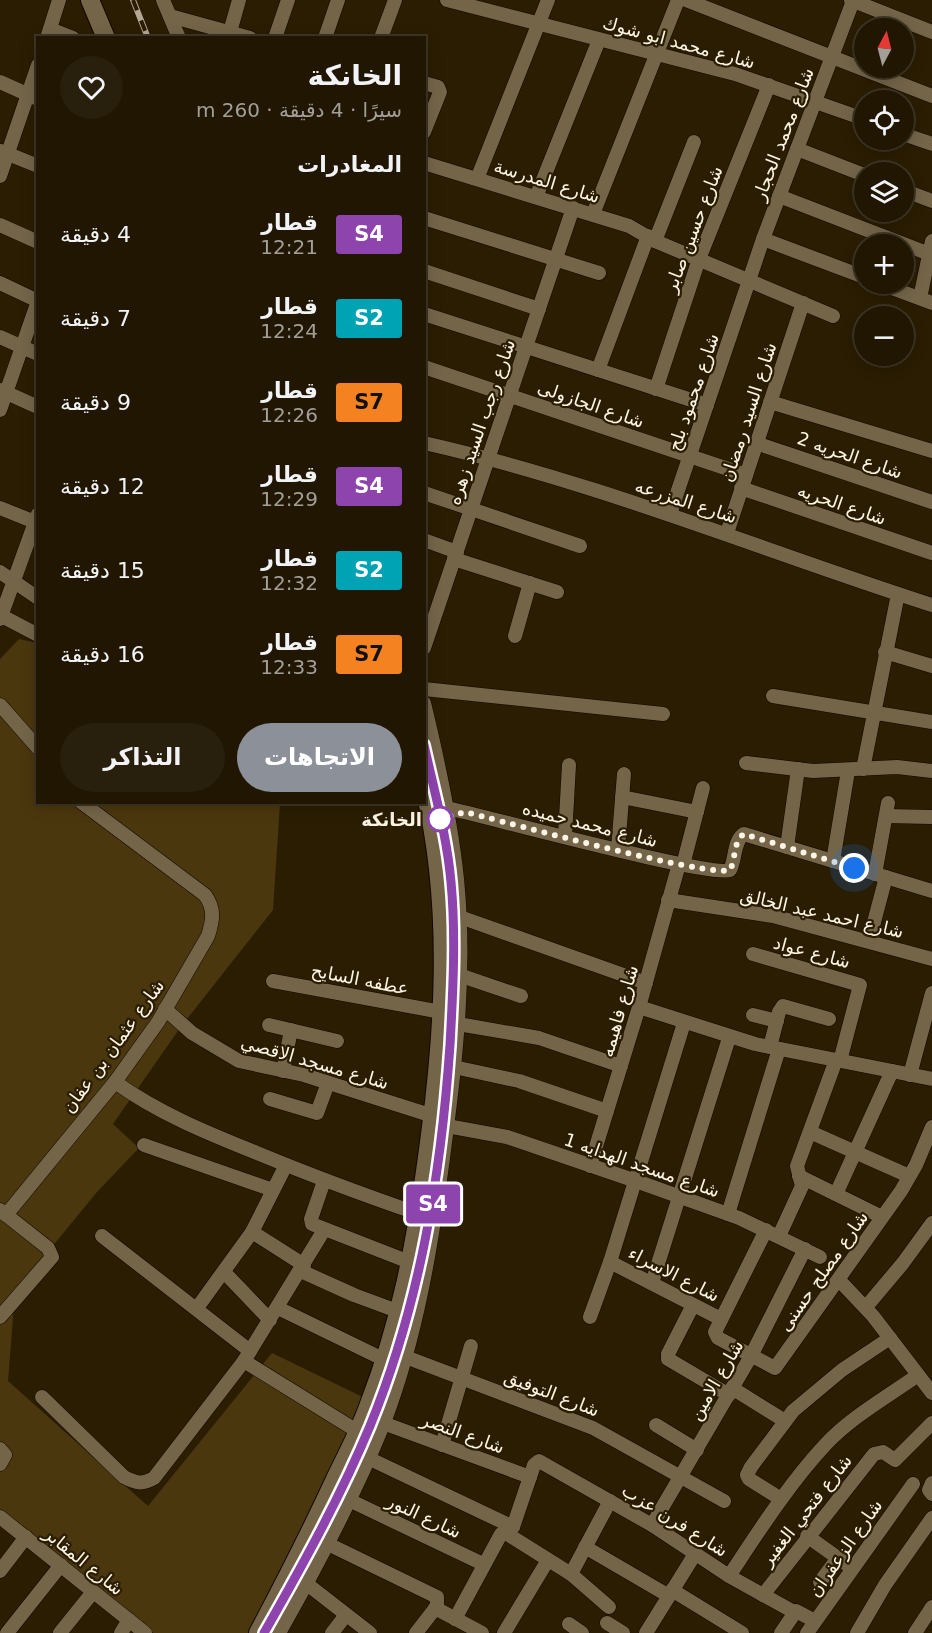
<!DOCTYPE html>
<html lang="ar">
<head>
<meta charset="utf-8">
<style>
	:root { --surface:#201602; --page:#281f0c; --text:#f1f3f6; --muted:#a29f99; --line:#3d3524; --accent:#8c9099 }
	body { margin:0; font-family:"DejaVu Sans",Vazirmatn,sans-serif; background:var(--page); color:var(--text); direction:rtl; height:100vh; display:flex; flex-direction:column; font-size:22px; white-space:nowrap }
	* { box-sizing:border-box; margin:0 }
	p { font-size:20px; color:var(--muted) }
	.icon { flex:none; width:33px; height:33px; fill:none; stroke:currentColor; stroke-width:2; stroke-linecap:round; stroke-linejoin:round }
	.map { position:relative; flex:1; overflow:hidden; direction:ltr }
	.drawer { position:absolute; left:36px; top:36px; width:390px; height:768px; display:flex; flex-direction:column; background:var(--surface); border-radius:0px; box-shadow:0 3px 15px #0003,0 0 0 2px var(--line); direction:rtl }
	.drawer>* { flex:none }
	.badge { padding:0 12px; border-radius:4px; font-size:21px; line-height:39px }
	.needle { width:39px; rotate:7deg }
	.buttons { position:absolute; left:854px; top:18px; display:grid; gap:12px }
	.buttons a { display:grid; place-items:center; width:60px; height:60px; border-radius:50%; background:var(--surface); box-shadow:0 3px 15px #0003,0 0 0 2px var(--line); font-size:30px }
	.you { position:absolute; width:30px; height:30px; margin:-15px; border:4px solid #fff; border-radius:50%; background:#1a73e8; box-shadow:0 0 0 9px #1a73e833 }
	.map>.badge { position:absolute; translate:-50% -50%; box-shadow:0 0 0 3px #fff }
	h2 { padding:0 24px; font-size:22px; line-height:54px }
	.round { display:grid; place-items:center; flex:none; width:63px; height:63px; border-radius:32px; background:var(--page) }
	.headline { display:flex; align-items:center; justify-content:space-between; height:102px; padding:0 24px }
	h1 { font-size:28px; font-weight:600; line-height:45px }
	.primary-button { display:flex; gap:12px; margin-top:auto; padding:12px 24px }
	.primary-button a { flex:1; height:69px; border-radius:36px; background:var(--accent); color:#fff; font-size:24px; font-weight:600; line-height:69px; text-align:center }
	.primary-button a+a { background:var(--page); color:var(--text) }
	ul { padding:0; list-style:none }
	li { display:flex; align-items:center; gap:18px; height:84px; padding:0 24px }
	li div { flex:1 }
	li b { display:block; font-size:22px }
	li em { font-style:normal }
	li .badge { min-width:66px; font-weight:700; text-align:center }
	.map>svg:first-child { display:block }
</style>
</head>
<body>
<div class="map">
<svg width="932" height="1633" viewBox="0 0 932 1633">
	<rect width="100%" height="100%" fill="#2a1d02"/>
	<polygon fill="#4b370e" points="19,639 37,643 38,802 280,803 273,910 180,1028 113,1124 139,1148 97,1192 15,1292 8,1381 148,1506 272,1353 369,1400 252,1633 153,1633 0,1511 0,659"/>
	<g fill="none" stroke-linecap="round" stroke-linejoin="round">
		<defs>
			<g id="street">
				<polyline points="163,0 179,38"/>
				<polyline points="447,0 735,74 864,119"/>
				<polyline points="686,0 932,96"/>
				<polyline points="851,0 932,32"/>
				<polyline points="170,16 250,38"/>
				<polyline points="50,29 73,38"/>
				<polyline points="230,32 239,0"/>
				<polyline points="47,38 59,0"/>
				<polyline points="275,38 288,0"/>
				<polyline points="325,38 338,0"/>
				<polyline points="381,38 395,0"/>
				<polyline points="0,82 38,99"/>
				<polyline points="424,83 438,87 440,92 424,132"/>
				<polyline points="903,134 932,144"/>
				<polyline points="797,149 864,175"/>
				<polyline points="1,151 38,166"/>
				<polyline points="424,163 629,226 655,241 833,316"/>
				<polyline points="0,176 38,65"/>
				<polyline points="477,179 548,0"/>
				<polyline points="903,190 932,201"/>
				<polyline points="779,196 932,255"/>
				<polyline points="536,197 599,40"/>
				<polyline points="593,214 678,0"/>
				<polyline points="424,218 599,273"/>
				<polyline points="0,225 38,242"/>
				<polyline points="763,239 864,277"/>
				<polyline points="655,241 694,142"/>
				<polyline points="424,271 539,309"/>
				<polyline points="0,283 38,301"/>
				<polyline points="881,284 932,303"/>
				<polyline points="920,298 932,241"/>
				<polyline points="424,314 707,405"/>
				<polyline points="0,337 38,354"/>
				<polyline points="424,367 746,475"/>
				<polyline points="598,370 648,236"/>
				<polyline points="656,389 699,259 769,85"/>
				<polyline points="0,390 38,407"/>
				<polyline points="770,402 932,451"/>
				<polyline points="0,410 38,301"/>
				<path d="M424 443C598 482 763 551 932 605"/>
				<polyline points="756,443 932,502"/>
				<polyline points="741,488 932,553"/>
				<polyline points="424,493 580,546"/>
				<polyline points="0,508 35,522"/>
				<polyline points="670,514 763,239 853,1"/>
				<polyline points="727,533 803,303"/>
				<polyline points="424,540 457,552"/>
				<polyline points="454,559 557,592"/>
				<polyline points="0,572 38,598"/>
				<polyline points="0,615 38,635"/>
				<polyline points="0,619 38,514"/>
				<polyline points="515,636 530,583"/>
				<polyline points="424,648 573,208"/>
				<polyline points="885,652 932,666"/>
				<polyline points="424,689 663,714"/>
				<polyline points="773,696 932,722"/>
				<polyline points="0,705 38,748"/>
				<polyline points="746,763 813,771 897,767 932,771"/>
				<polyline points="863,769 898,594"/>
				<polyline points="622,797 697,812"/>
				<path d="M447 808C485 816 711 878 730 870 736 859 733 841 744 834L932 891"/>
				<polyline points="886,816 932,817"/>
				<polyline points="565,836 569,765"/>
				<polyline points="787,847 798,769"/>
				<polyline points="618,849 624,774"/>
				<polyline points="833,861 848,771"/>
				<polyline points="683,865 703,788"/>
				<polyline points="875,874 888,803"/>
				<polyline points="668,900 773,916 932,959"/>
				<polyline points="460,917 646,983"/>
				<polyline points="869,941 886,877"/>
				<polyline points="753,954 860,985 840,1061"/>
				<polyline points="459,975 521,996"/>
				<polyline points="273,981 441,1012"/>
				<polyline points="639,1007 755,1044 932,1079"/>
				<polyline points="165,1009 192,1033 239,1061 304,1075 433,1116"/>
				<polyline points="753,1015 777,1021"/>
				<polyline points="458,1024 539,1038 621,1066"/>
				<polyline points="269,1025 337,1041"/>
				<polyline points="770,1047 779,1012 783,1006 829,1019"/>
				<polyline points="454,1067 519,1081 607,1111"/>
				<polyline points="283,1071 291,1030"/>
				<polyline points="910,1075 932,993"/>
				<path d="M115 1082C158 1113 207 1133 257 1153 310 1175 364 1195 419 1214"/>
				<polyline points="270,1099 317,1113 328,1083"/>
				<polyline points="447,1126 507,1137 636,1181 739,1218 820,1257"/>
				<polyline points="810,1132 909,1176"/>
				<polyline points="144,1145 273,1190"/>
				<polyline points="590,1166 639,1007 679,864"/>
				<polyline points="799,1176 882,1217"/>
				<polyline points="324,1181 311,1219 312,1224 412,1263"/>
				<polyline points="836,1194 892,1071"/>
				<polyline points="0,1210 48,1248 52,1257 0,1317"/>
				<polyline points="728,1214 779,1049"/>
				<path d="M6 1215 115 1082 158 1022 208 936C213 920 215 909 205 895L81 802"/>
				<polyline points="766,1230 715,1332 718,1338 775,1368 901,1191 916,1165 932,1127"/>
				<polyline points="252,1232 304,1265"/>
				<polyline points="102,1236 250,1351"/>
				<polyline points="779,1236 802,1186 797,1166 836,1060"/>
				<polyline points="610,1262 721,1319"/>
				<polyline points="301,1271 354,1295 400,1312"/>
				<polyline points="224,1272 270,1320"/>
				<polyline points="839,1280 873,1316 932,1393"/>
				<polyline points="652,1283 729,1038"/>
				<polyline points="693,1305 668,1354 668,1359 729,1395"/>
				<polyline points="866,1307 903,1263 932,1223"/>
				<polyline points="197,1308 252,1232 286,1165"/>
				<polyline points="278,1308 385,1360"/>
				<polyline points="590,1317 610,1262 684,1023"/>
				<polyline points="403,1356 593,1428 724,1501"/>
				<polyline points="244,1361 357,1431"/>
				<polyline points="732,1388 785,1421"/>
				<path d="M42 1397 124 1477C136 1483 142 1485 154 1478L244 1361 324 1230"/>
				<polyline points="383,1423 530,1477"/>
				<polyline points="656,1425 697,1450"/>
				<polyline points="442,1445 471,1346"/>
				<polyline points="0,1449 5,1455 0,1464"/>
				<polyline points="368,1458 513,1527"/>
				<polyline points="932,1483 929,1490 932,1494"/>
				<polyline points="781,1499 749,1479 747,1475 751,1467 793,1411 842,1370 890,1338"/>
				<polyline points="349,1500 483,1564"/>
				<polyline points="0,1517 145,1633"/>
				<polyline points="652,1525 751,1356 805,1249"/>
				<polyline points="504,1532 571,1574 609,1607"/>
				<polyline points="807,1536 852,1568"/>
				<polyline points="328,1544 437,1597 437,1606 416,1633"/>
				<polyline points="585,1547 669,1596"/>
				<polyline points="0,1571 26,1537"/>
				<polyline points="571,1574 610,1501"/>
				<path d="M729 1576C759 1531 788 1485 825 1445 851 1417 887 1397 918 1375"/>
				<polyline points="820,1582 838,1558"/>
				<polyline points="307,1584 370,1633"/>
				<polyline points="672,1590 742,1633"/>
				<polyline points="763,1595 874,1454 883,1452 895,1460 932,1423"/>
				<polyline points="435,1608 482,1633"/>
				<polyline points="455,1619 501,1534 513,1527 534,1465 539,1461 652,1525 729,1576 794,1612"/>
				<polyline points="607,1623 623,1633"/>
				<polyline points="569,1624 582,1633"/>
				<polyline points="7,1633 61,1565"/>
				<polyline points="60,1633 93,1592"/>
				<polyline points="121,1633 129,1620"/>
				<path d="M279 1633C317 1566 354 1497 383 1425 417 1337 432 1243 444 1150 456 1061 466 969 457 879 451 820 438 761 424 703"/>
				<polyline points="332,1633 346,1615"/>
				<polyline points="504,1633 548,1560"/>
				<polyline points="646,1633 695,1554"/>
				<polyline points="781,1633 796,1611 815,1621"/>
				<polyline points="807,1633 913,1484"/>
				<polyline points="857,1633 885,1585 932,1518"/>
				<polyline points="915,1633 932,1607"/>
			</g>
			<g id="secondary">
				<polyline points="90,0 106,38"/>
				<path d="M258 1633C285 1582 311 1531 335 1479 347 1454 360 1430 369 1404 401 1320 415 1246 427 1157 444 1035 453 909 424 787"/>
			</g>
		</defs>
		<use href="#street" stroke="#120700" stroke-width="15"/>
		<use href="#secondary" stroke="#120700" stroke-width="20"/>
		<use href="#street" stroke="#746549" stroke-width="14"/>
		<use href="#secondary" stroke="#746549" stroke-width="18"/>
		<defs>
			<g id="rail">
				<polyline points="133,0 148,38"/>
				<path d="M264 1633C302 1566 341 1498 370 1426 420 1303 442 1172 450 1040 453 988 456 934 451 882 447 836 434 789 424 745"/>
			</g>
		</defs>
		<use href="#rail" stroke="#b2a894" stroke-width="6"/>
		<use href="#rail" stroke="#2a1d02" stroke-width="4" stroke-dasharray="11" stroke-linecap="butt"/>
	</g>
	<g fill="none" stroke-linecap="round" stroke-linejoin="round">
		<defs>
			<path id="line" d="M264 1633C302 1566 340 1498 370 1426 420 1304 441 1175 450 1045 453 991 456 935 451 882 447 836 434 790 424 745"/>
		</defs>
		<use href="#line" stroke="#fff" stroke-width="14"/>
		<use href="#line" stroke="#8e44ad" stroke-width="9"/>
		<path stroke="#fcf4e4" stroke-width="6" stroke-dasharray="0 10.8" d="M440 819 465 812C502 821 710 878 730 870 736 859 733 841 744 834L854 868"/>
	</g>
	<circle fill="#fff" stroke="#8e44ad" stroke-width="3" cx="440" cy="819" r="12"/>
	<g text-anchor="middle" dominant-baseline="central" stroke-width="4.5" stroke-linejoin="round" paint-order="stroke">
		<g font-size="18" fill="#fcf4e4" stroke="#2a1d02">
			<text transform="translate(679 42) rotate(15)">شارع محمد ابو شوك</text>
			<text transform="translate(783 134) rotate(-69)">شارع محمد الحجار</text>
			<text transform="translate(547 181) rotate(17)">شارع المدرسة</text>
			<text transform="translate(693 229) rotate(-69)">شارع حسين صابر</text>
			<text transform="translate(693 392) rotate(-71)">شارع محمود بلح</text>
			<text transform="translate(591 404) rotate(19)">شارع الجازولى</text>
			<text transform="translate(748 412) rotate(-72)">شارع السيد رمضان</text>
			<text transform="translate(481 422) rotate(-71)">شارع رجب السيد زهره</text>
			<text transform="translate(850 455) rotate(19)">شارع الحريه 2</text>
			<text transform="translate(686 501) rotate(18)">شارع المزرعه</text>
			<text transform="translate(842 504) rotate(19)">شارع الحريه</text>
			<text transform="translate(590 824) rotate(14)">شارع محمد حميده</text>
			<text transform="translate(822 913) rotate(13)">شارع احمد عبد الخالق</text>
			<text transform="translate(812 952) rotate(15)">شارع عواد</text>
			<text transform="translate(360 979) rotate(11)">عطفه السايح</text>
			<text transform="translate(619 1011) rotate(-74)">شارع فاهيمه</text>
			<text transform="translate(113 1046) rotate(-54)">شارع عثمان بن عفان</text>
			<text transform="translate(315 1062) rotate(16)">شارع مسجد الاقصي</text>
			<text transform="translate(642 1165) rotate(19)">شارع مسجد الهدايه 1</text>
			<text transform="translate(823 1271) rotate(-55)">شارع مصلح حسنى</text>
			<text transform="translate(674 1274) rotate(27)">شارع الاسراء</text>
			<text transform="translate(716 1380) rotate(-60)">شارع الامين</text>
			<text transform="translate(552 1393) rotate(21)">شارع التوفيق</text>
			<text transform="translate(463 1433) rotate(20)">شارع النصر</text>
			<text transform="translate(806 1510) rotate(-52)">شارع فتحي الغفير</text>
			<text transform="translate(424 1516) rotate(25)">شارع النور</text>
			<text transform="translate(675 1520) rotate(32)">شارع فرن عزب</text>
			<text transform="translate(845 1548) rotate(-55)">شارع الزعفران</text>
			<text transform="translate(84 1561) rotate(39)">شارع المقابر</text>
		</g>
		<g font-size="18" font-weight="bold" fill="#fcf4e4" stroke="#2a1d02" text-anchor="end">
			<text x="422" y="819">الخانكة</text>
		</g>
	</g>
</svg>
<div class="buttons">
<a><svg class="needle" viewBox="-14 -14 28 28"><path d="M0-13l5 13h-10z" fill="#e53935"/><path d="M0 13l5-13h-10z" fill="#a29f99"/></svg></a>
<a><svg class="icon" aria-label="locate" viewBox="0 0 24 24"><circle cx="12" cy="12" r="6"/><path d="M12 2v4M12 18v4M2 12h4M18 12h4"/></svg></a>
<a><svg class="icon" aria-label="layers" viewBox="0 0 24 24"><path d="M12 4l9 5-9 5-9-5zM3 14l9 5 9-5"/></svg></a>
<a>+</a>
<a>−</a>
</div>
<div class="you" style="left:854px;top:868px"></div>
<b class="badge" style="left:433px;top:1204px;background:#8e44ad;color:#fff">S4</b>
<section class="drawer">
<div class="headline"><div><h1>الخانكة</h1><p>سيرًا · 4 دقيقة · 260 m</p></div><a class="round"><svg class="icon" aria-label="heart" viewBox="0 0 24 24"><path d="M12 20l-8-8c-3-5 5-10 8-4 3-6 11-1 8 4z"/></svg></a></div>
<h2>المغادرات</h2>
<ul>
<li><span class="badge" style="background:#8e44ad;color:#fff">S4</span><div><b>قطار</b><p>12:21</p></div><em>4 دقيقة</em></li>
<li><span class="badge" style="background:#00a3b4;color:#fff">S2</span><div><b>قطار</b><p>12:24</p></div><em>7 دقيقة</em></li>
<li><span class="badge" style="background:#f58220;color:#111">S7</span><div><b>قطار</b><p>12:26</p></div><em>9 دقيقة</em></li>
<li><span class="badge" style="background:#8e44ad;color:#fff">S4</span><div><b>قطار</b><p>12:29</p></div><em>12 دقيقة</em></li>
<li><span class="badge" style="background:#00a3b4;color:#fff">S2</span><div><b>قطار</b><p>12:32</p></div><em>15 دقيقة</em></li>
<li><span class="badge" style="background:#f58220;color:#111">S7</span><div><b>قطار</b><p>12:33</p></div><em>16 دقيقة</em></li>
</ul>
<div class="primary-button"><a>الاتجاهات</a><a>التذاكر</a></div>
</section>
</div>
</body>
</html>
